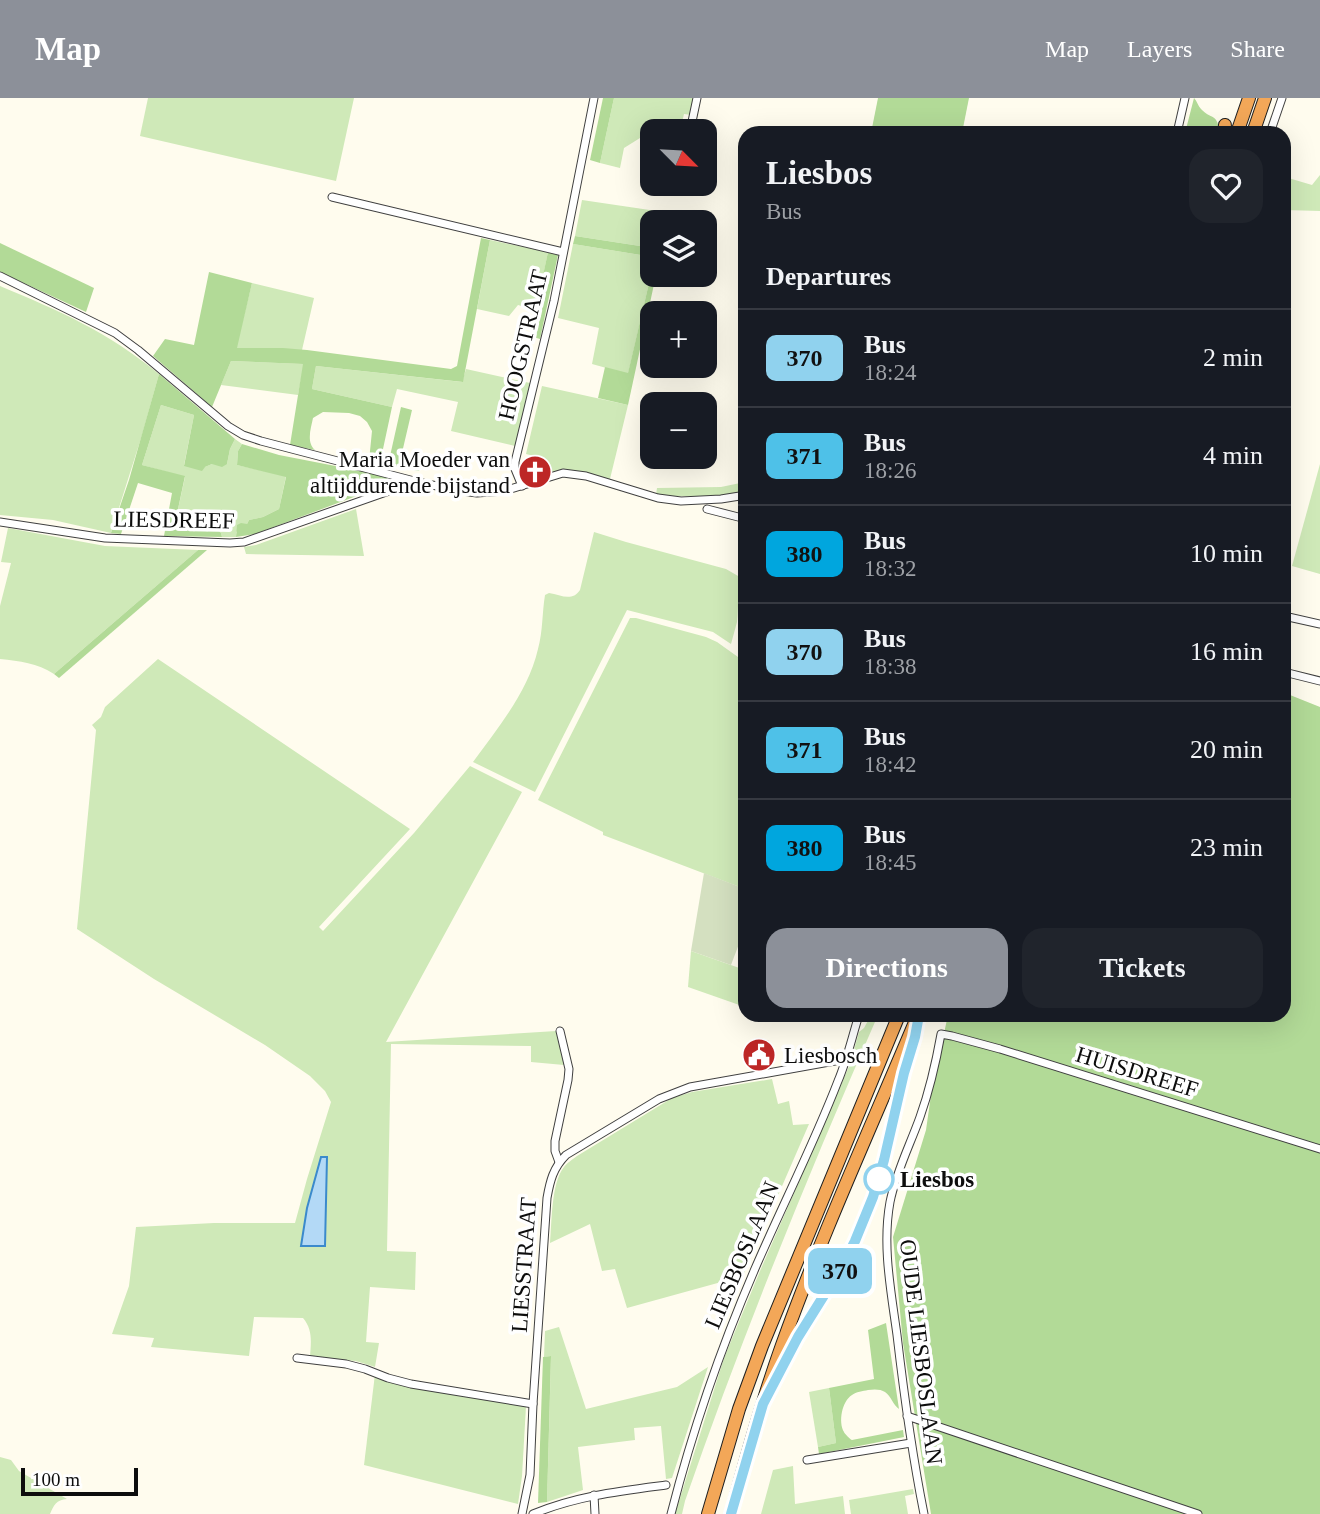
<!DOCTYPE html>
<html lang="en">
<head>
<meta charset="utf-8">
<style>
	:root { --surface:#171b24; --page:#20242c; --text:#f1f3f6; --muted:#9ea1a6; --line:#363941; --accent:#8c9099 }
	body { margin:0; font-family:Georgia,serif; background:var(--page); color:var(--text); height:100vh; display:flex; flex-direction:column; font-size:26px; white-space:nowrap }
	* { box-sizing:border-box; margin:0 }
	p { font-size:23px; color:var(--muted) }
	.icon { flex:none; width:38px; height:38px; fill:none; stroke:currentColor; stroke-width:2; stroke-linecap:round; stroke-linejoin:round }
	.map { position:relative; flex:1; overflow:hidden }
	.details { position:absolute; left:738px; top:28px; width:553px; height:896px; display:flex; flex-direction:column; background:var(--surface); border-radius:21px; box-shadow:0 7px 28px #0002 }
	.details>* { flex:none }
	.badge { padding:0 14px; border-radius:10px; font-size:24px; line-height:46px }
	.needle { width:46px; rotate:114deg }
	.controls { position:absolute; left:640px; top:21px; display:grid; gap:14px }
	.controls a { display:grid; place-items:center; width:77px; height:77px; border-radius:14px; background:var(--surface); box-shadow:0 7px 28px #0002; font-size:35px }
	.scale { position:absolute; left:21px; bottom:18px; width:117px; box-sizing:border-box; padding-left:7px; border:4px solid #0d0d0d; border-top:0; font-size:19px; line-height:24px; white-space:nowrap; color:#0d0d0d; -webkit-text-stroke:5px #fff; paint-order:stroke }
	.map>.badge { position:absolute; translate:-50% -50%; box-shadow:0 0 0 4px #fff }
	h2 { padding:0 28px; font-size:26px; line-height:63px }
	.round { display:grid; place-items:center; flex:none; width:74px; height:74px; border-radius:21px; background:var(--page) }
	.summary { display:flex; align-items:center; justify-content:space-between; height:119px; padding:0 28px }
	h1 { font-size:33px; font-weight:700; line-height:52px }
	.action { display:flex; gap:14px; margin-top:auto; padding:14px 28px }
	.action a { flex:1; height:80px; border-radius:21px; background:var(--accent); color:#fff; font-size:28px; font-weight:700; line-height:80px; text-align:center }
	.action a+a { background:var(--page); color:var(--text) }
	ul { padding:0; list-style:none }
	li { display:flex; align-items:center; gap:21px; height:98px; padding:0 28px; border-top:2px solid var(--line) }
	li div { flex:1 }
	li b { display:block; font-size:26px }
	li em { font-style:normal }
	li .badge { min-width:77px; font-weight:700; text-align:center }
	header { display:flex; align-items:center; gap:42px; box-sizing:border-box; height:98px; padding:0 35px; background:var(--accent); color:#fff }
	header strong { font-size:33px }
	nav { display:flex; gap:38px; margin-inline-start:auto; font-size:24px }
	.map>svg:first-child { display:block }
</style>
</head>
<body>
<header>
<strong>Map</strong>
<nav><a>Map</a><a>Layers</a><a>Share</a></nav>
</header>
<div class="map">
<svg width="1320" height="1416" viewBox="0 0 1320 1416">
	<rect width="100%" height="100%" fill="#fffcee"/>
	<g fill="#cfe9b8" fill-rule="evenodd">
		<polygon points="148,0 354,0 336,83 140,38"/>
		<polygon points="614,0 695,0 691,17 684,16 680,33 653,33 653,44 640,40 624,50 620,70 600,65"/>
		<polygon points="1320,77 1320,113 1285,112 1285,79 1312,87"/>
		<polygon points="582,102 670,115 668,124 653,124 653,150 575,138"/>
		<polygon points="490,142 548,154 536,212 518,207 509,218 477,211"/>
		<polygon points="573,146 653,159 653,168 628,276 592,266 599,230 558,220"/>
		<polygon points="252,185 314,200 302,252 236,250"/>
		<path d="M0 188C60 213 108 234 159 276L142 337 111 435 53 422 0 417Z"/>
		<polygon points="231,263 304,266 298,297 221,287"/>
		<polygon points="316,268 462,284 466,271 530,285 515,348 451,333 458,304 397,291 392,309 312,291"/>
		<path d="M542 288 628 307 609 385C588 380 564 371 543 376L546 361 526 356Z"/>
		<polygon points="161,307 194,317 184,367 205,369 212,366 227,366 230,351 235,341 242,346 238,353 237,367 286,378 279,411 263,419 249,422 247,426 236,434 236,439 222,439 221,435 216,431 174,430 185,379 142,367"/>
		<polygon points="1320,366 1320,476 1292,468"/>
		<path d="M745 384V394C716 399 686 399 656 397L657 390 721 389Z"/>
		<polygon points="356,411 364,458 246,456 244,449 256,447"/>
		<path d="M8 430 105 448 198 452 54 576C37 565 20 563 0 561V508L11 465 1 464Z"/>
		<path d="M594 434 626 444 726 471 745 482V486C736 495 739 511 737 524 735 531 733 539 731 546L713 534 627 512 535 694 473 664C499 628 528 594 538 551 543 533 542 515 545 497L549 495C561 497 572 504 580 492Z"/>
		<polygon points="630,520 636,520 706,539 717,544 745,564 745,791 603,737 603,734 538,702"/>
		<path d="M158 561 410 731 319 829 323 833 414 735 470 668 522 694 386 944 556 933 564 967 531 964V948L391 946 387 1153 416 1154 415 1192 370 1189 366 1244 379 1245 375 1269 356 1263 310 1259C311 1244 313 1232 303 1220L254 1219 249 1258 151 1249 154 1240 112 1236 129 1188 136 1129 214 1125H295L307 1081 331 1004 325 993 310 978 265 947 154 881 77 831 96 632 92 627 101 619 105 609ZM327 1059 325 1147 301 1148 307 1110 321 1060Z"/>
		<polygon points="691,853 745,872 745,909 688,889"/>
		<path d="M871 917H878C808 1077 742 1238 685 1403L682 1416H675L724 1260 760 1173 850 966 859 934 864 930Z"/>
		<path d="M772 981 778 1006 789 1003 793 1027 809 1026 743 1178 627 1210 615 1171 602 1173 590 1126 550 1145C552 1124 551 1085 564 1069 567 1065 573 1061 577 1058L672 1000 692 994Z"/>
		<polygon points="559,1229 586,1311 677,1289 708,1269 672,1380 666,1381 661,1328 634,1330 635,1342 578,1349 583,1392 547,1404 551,1260 551,1258 544,1259 545,1233"/>
		<polygon points="375,1276 526,1308 522,1378 518,1406 364,1367"/>
		<polygon points="829,1290 836,1345 818,1349 809,1294"/>
		<path d="M0 1359 11 1362 19 1373 67 1401C56 1402 54 1407 50 1416H0Z"/>
		<polygon points="793,1368 795,1406 843,1398 845,1416 761,1416 773,1372"/>
		<polygon points="913,1391 914,1396 905,1398 908,1416 851,1416 849,1402"/>
	</g>
	<g fill="#b2da97">
		<polygon points="603,0 614,0 600,65 590,62"/>
		<polygon points="878,0 969,0 962,35 871,35"/>
		<path d="M1194 0C1197 3 1198 8 1201 11 1211 22 1217 14 1220 35H1185Z"/>
		<polygon points="575,138 653,150 653,159 573,146"/>
		<path d="M481 140 490 142 463 284 316 268 312 291 392 309 380 365 369 363 372 333 367 324 360 318 349 315 323 314 313 320C311 330 306 344 315 352L290 347 303 266 231 263 212 309 153 258 165 241 194 247 209 174 252 185 237 250H283L307 252 451 271 457 268Z"/>
		<polygon points="0,145 94,190 86,214 0,174"/>
		<polygon points="548,154 558,157 540,241 530,238"/>
		<polygon points="653,168 653,177 656,177 628,307 598,300 605,269 628,275"/>
		<polygon points="159,276 235,341 230,351 227,366 222,369 212,366 205,369 202,373 184,368 194,317 161,307 142,367 185,378 174,430 217,431 221,435 222,439 164,438 172,395 138,385 121,436 111,435 129,382"/>
		<polygon points="401,309 412,312 401,359 421,368 419,373 388,367"/>
		<polygon points="242,346 279,357 402,381 255,436 236,439 237,427 241,425 247,426 249,422 263,419 279,411 286,379 237,367 238,353"/>
		<polygon points="198,452 207,452 59,580 54,576"/>
		<polygon points="1285,595 1320,609 1320,1416 931,1416 903,1245 893,1139 926,1032 932,990 948,917 1284,917"/>
		<path d="M886 1225 899 1311C893 1307 891 1298 885 1294 881 1291 874 1291 868 1292 863 1293 856 1294 852 1297 842 1303 838 1324 844 1334 844 1335 851 1342 852 1342L903 1332 904 1339 819 1356 818 1349 836 1345 829 1290 874 1281 868 1232Z"/>
		<polygon points="551,1258 547,1404 538,1405 543,1259"/>
	</g>
	<polygon fill="#d4e0c0" points="704,775 745,791 745,830 731,867 691,853"/>
	<polygon fill="#b3d9f6" stroke="#3b8acc" stroke-width="2" points="321,1059 327,1059 325,1148 301,1148 307,1110"/>
	<g fill="none" stroke-linecap="round" stroke-linejoin="round">
		<defs>
			<g id="street">
				<polyline points="690,33 697,0"/>
				<polyline points="1177,35 1185,0"/>
				<polyline points="1270,35 1282,0"/>
				<polyline points="332,99 563,154"/>
				<polyline points="0,178 115,235 138,252 228,328 243,337 261,343 422,385 462,393 477,395 504,393 563,375 586,378 658,400 681,403 721,401 746,397"/>
				<polyline points="522,388 515,371 515,364 554,203 594,0"/>
				<polyline points="707,411 746,421"/>
				<polyline points="0,424 105,440 230,445 244,444 409,386 415,385"/>
				<polyline points="1284,518 1320,526"/>
				<polyline points="1284,574 1320,583"/>
				<polyline points="559,1064 555,1053 555,1043 568,982 569,971 560,933"/>
				<polyline points="297,1260 346,1266 365,1271 388,1280 411,1286 533,1306"/>
				<polyline points="907,1318 1198,1416"/>
				<polyline points="807,1362 911,1345"/>
				<polyline points="594,1397 595,1416"/>
				<path d="M522 1416 530 1377 533 1306 547 1100C550 1083 553 1070 566 1057L659 1001 690 989 846 961"/>
				<path d="M533 1416C576 1398 620 1393 666 1387"/>
				<path d="M671 1416C692 1334 720 1252 754 1173 781 1110 813 1048 838 983 847 962 852 939 859 917"/>
				<path d="M924 1416C912 1356 904 1297 897 1237 891 1193 882 1148 890 1104 896 1074 910 1047 920 1019 930 991 936 964 941 936L952 938 1000 951 1320 1051"/>
			</g>
			<g id="highway">
				<polyline points="1224,35 1225,27"/>
				<polyline points="1237,35 1249,0"/>
				<polyline points="1253,35 1265,0"/>
				<polyline points="708,1416 739,1311 762,1248 899,917"/>
				<path d="M731 1416C746 1360 762 1303 782 1247 822 1136 872 1027 918 917"/>
			</g>
		</defs>
		<use href="#street" stroke="#404040" stroke-width="9"/>
		<use href="#highway" stroke="#1e1e1e" stroke-width="14"/>
		<use href="#street" stroke="#fff" stroke-width="7"/>
		<use href="#highway" stroke="#f3a758" stroke-width="12"/>
	</g>
	<g fill="none" stroke-linecap="round" stroke-linejoin="round">
		<defs>
			<polyline id="line" points="731,1416 763,1306 798,1239 841,1170 855,1143 873,1099 884,1062 904,975 915,939 919,917"/>
		</defs>
		<use href="#line" stroke="#fff" stroke-width="16"/>
		<use href="#line" stroke="#90d2ee" stroke-width="10"/>
	</g>
	<defs>
		<symbol id="church-disc" viewBox="-11 -11 22 22"><circle r="9.5" fill="#bd2726" stroke="#fff"/><path d="M-1.2-6h2.4v3.5h3.3v2.4h-3.3V6h-2.4V-.1h-3.3v-2.4h3.3Z" fill="#fff"/></symbol>
		<symbol id="civic-disc" viewBox="-11 -11 22 22"><circle r="9.5" fill="#bd2726" stroke="#fff"/><path d="M-.6-6.5H3V-4.5H.6V-3L4-1V1h2V6H-6V1h2V-1L-.6-3ZM-1.2 2.5V6h2.4V2.5Z" fill="#fff"/></symbol>
	</defs>
	<g fill-rule="evenodd">
		<use href="#church-disc" x="516" y="355" width="38" height="38"/>
		<use href="#civic-disc" x="740" y="938" width="38" height="38"/>
	</g>
	<circle fill="#fff" stroke="#90d2ee" stroke-width="3.5" cx="879" cy="1081" r="14"/>
	<g text-anchor="middle" dominant-baseline="central" stroke-width="7" stroke-linejoin="round" paint-order="stroke">
		<g font-size="23" fill="#0d0d0d" stroke="#fff">
			<text transform="translate(523 247) rotate(-77)">HOOGSTRAAT</text>
			<text transform="translate(174 422) rotate(1)">LIESDREEF</text>
			<text transform="translate(1137 974) rotate(17)">HUISDREEF</text>
			<text transform="translate(742 1157) rotate(-67)">LIESBOSLAAN</text>
			<text transform="translate(524 1167) rotate(-86)">LIESSTRAAT</text>
			<text transform="translate(921 1254) rotate(83)">OUDE LIESBOSLAAN</text>
		</g>
		<g font-size="23" fill="#0d0d0d" stroke="#fff" text-anchor="end">
			<text x="510" y="361">Maria Moeder van<tspan x="510" dy="26">altijddurende bijstand</tspan></text>
			<text x="784" y="957" text-anchor="start">Liesbosch</text>
		</g>
		<g font-size="23" font-weight="bold" fill="#0d0d0d" stroke="#fff" text-anchor="start">
			<text x="900" y="1081">Liesbos</text>
		</g>
	</g>
</svg>
<div class="controls">
<a><svg class="needle" viewBox="-14 -14 28 28"><path d="M0-13l5 13h-10z" fill="#e53935"/><path d="M0 13l5-13h-10z" fill="#9ea1a6"/></svg></a>
<a><svg class="icon" aria-label="layers" viewBox="0 0 24 24"><path d="M12 4l9 5-9 5-9-5zM3 14l9 5 9-5"/></svg></a>
<a>+</a>
<a>−</a>
</div>
<div class="scale">100 m</div>
<b class="badge" style="left:840px;top:1173px;background:#90d2ee;color:#111">370</b>
<section class="details">
<div class="summary"><div><h1>Liesbos</h1><p>Bus</p></div><a class="round"><svg class="icon" aria-label="heart" viewBox="0 0 24 24"><path d="M12 20l-8-8c-3-5 5-10 8-4 3-6 11-1 8 4z"/></svg></a></div>
<h2>Departures</h2>
<ul>
<li><span class="badge" style="background:#90d2ee;color:#111">370</span><div><b>Bus</b><p>18:24</p></div><em>2 min</em></li>
<li><span class="badge" style="background:#4ec1e8;color:#111">371</span><div><b>Bus</b><p>18:26</p></div><em>4 min</em></li>
<li><span class="badge" style="background:#00a6de;color:#111">380</span><div><b>Bus</b><p>18:32</p></div><em>10 min</em></li>
<li><span class="badge" style="background:#90d2ee;color:#111">370</span><div><b>Bus</b><p>18:38</p></div><em>16 min</em></li>
<li><span class="badge" style="background:#4ec1e8;color:#111">371</span><div><b>Bus</b><p>18:42</p></div><em>20 min</em></li>
<li><span class="badge" style="background:#00a6de;color:#111">380</span><div><b>Bus</b><p>18:45</p></div><em>23 min</em></li>
</ul>
<div class="action"><a>Directions</a><a>Tickets</a></div>
</section>
</div>
</body>
</html>
